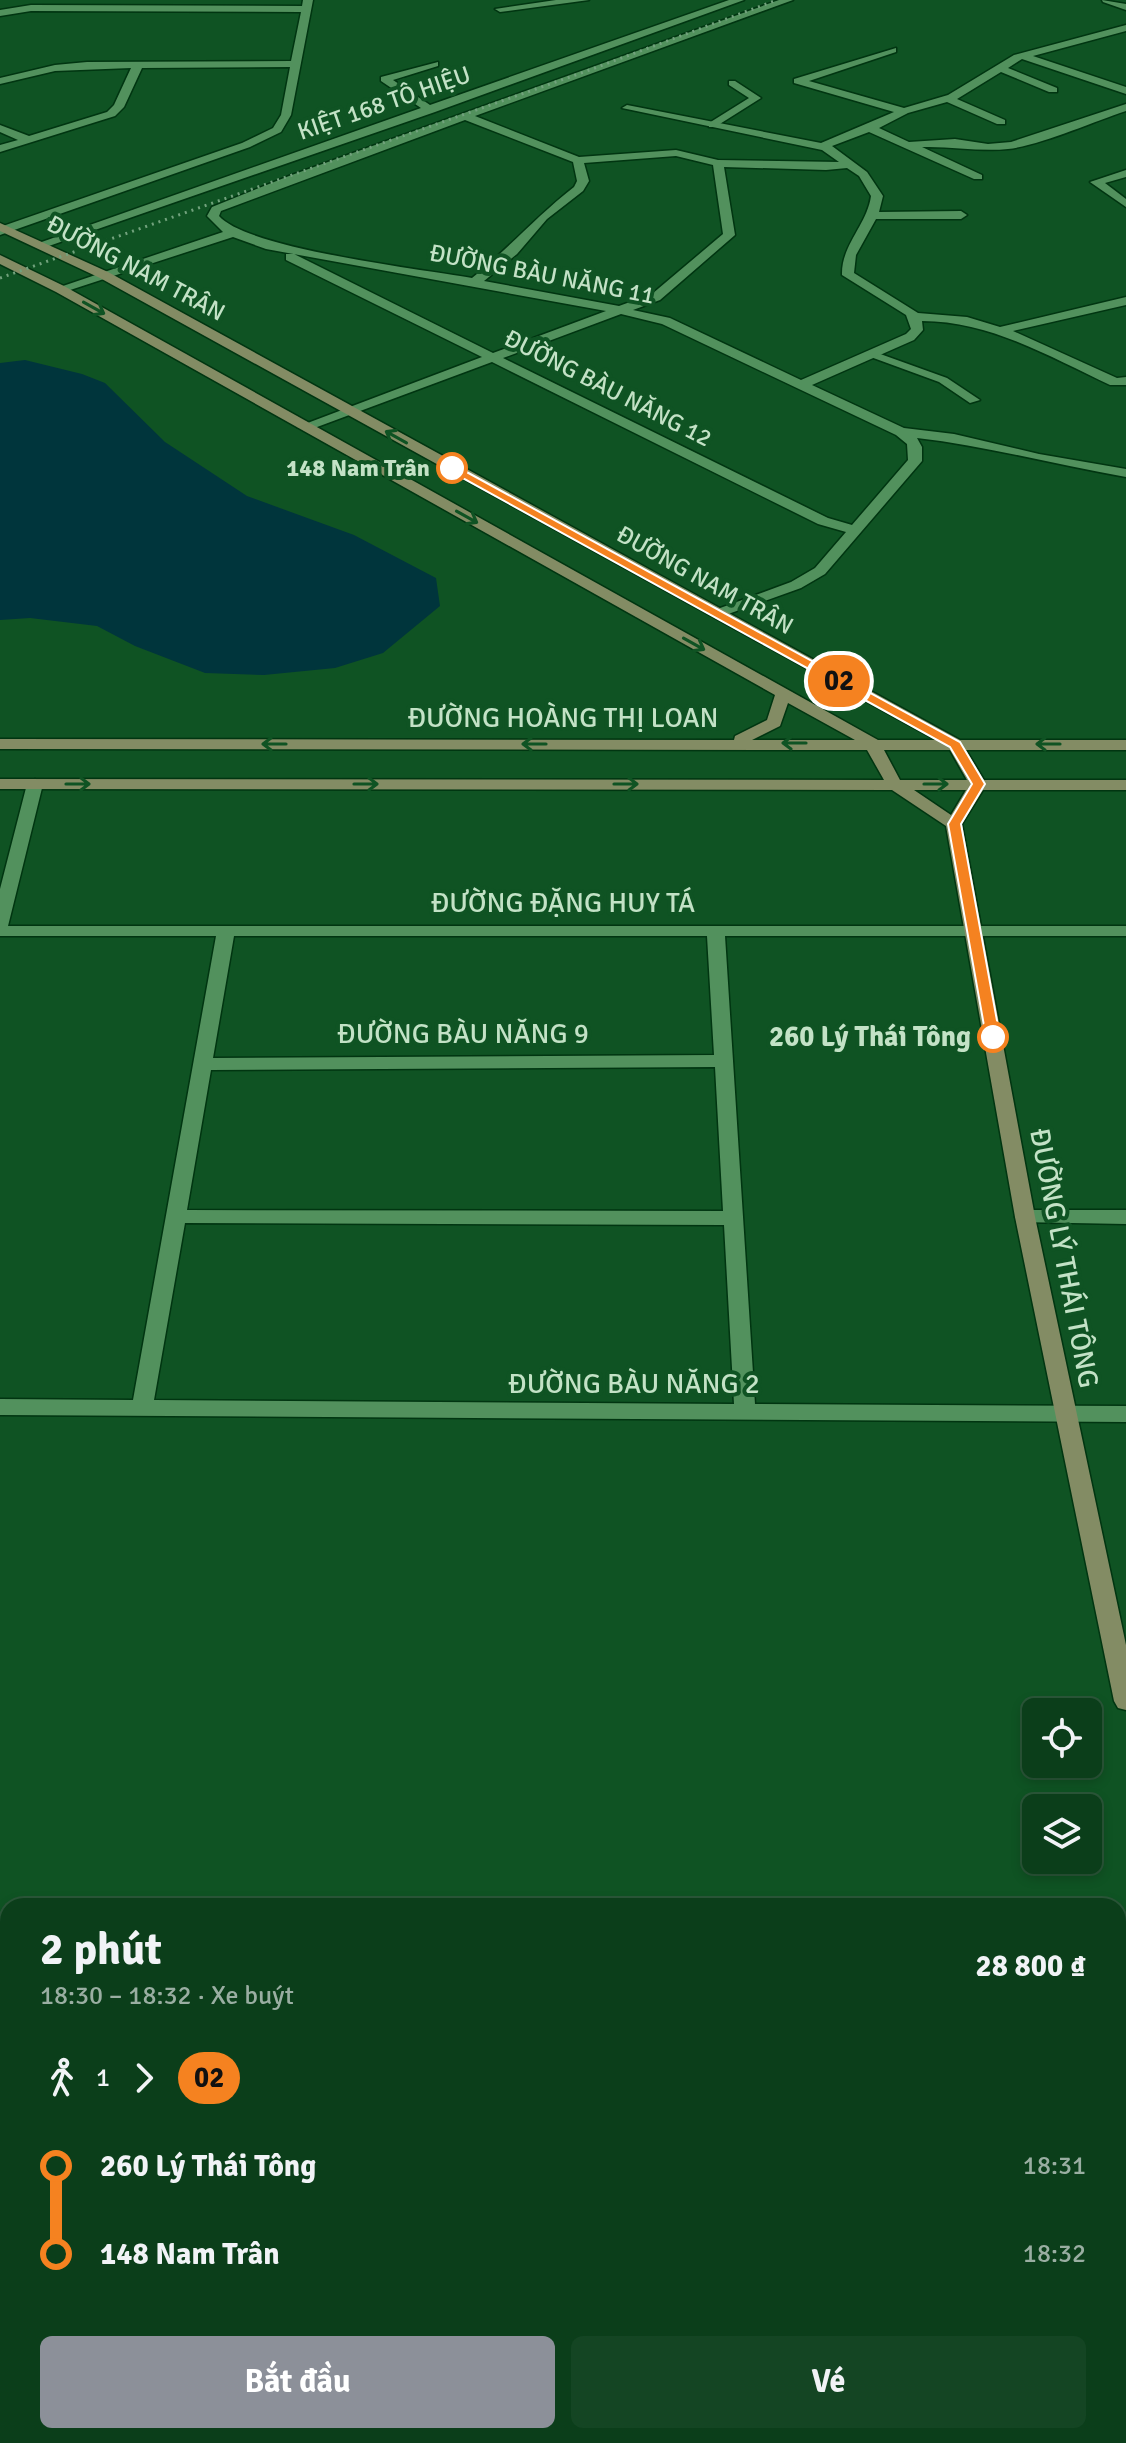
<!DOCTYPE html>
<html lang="vi">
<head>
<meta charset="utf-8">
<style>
	:root { --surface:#0b3e1a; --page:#144523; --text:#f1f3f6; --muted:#9aaea2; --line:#2b5739; --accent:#8c9099 }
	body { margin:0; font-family:Signika,sans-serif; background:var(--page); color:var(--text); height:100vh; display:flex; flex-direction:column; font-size:30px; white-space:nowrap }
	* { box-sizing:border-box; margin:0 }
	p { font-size:26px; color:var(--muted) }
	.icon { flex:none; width:44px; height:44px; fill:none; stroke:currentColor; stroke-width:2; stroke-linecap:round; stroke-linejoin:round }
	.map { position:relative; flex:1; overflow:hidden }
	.drawer { position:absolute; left:0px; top:1898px; width:1126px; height:546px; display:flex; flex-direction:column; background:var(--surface); border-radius:24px 24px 0 0; box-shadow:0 4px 12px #0003,0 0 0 2px var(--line) }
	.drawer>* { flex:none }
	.badge { padding:0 16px; border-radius:26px; font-size:28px; line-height:52px }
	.tools { position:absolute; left:1022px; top:1698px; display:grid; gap:16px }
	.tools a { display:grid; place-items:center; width:80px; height:80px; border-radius:12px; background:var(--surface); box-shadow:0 4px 12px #0003,0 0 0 2px var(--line); font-size:40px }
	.map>.badge { position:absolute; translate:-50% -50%; box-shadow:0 0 0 4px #fff }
	.legs { display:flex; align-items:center; gap:12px; height:88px; padding:0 40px; font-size:26px }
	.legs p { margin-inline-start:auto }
	.headline { display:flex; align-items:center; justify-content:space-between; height:136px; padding:0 40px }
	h1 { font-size:44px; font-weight:700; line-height:60px }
	.cta { display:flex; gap:16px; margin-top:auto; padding:16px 40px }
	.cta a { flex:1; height:92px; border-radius:12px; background:var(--accent); color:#fff; font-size:32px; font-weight:700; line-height:92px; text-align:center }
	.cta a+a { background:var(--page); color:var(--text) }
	ul { padding:0 40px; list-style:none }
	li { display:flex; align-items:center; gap:28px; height:88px; font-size:30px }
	li i { display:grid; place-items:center; width:12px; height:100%; margin:0 10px; background:currentColor }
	li i::after { content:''; width:20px; height:20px; margin:-10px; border:6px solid; border-radius:50%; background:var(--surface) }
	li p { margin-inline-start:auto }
	li:first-child i { background:linear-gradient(#0000 50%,currentColor 0) }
	li:last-child i { background:linear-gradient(currentColor 50%,#0000 0) }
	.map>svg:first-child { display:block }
</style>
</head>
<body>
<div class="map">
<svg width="1126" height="2443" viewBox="0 0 1126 2443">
	<rect width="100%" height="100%" fill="#0f5323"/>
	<polygon fill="#00353c" points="25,360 82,374 105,383 165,442 247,496 354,535 436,578 440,606 383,653 335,668 264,675 205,673 135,646 97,626 30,618 0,620 0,363"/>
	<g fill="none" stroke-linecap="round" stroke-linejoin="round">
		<defs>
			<g id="lane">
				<polygon points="729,81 735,81 761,98 715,127 709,127 709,123 749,98 729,85"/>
				<polygon points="872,351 947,378 980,400 970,403 939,382 868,356 866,354"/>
				<rect x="1118" y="1941" width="8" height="20"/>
				<rect x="0" y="1991" width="8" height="20"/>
			</g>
			<g id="street">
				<polygon points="303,0 313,0 291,115 281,132 250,147 0,235 0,227 242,143 273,128 281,115 290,67 142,68 124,107 115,116 0,152 0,145 18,140 0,132 0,125 29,136 107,112 114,105 131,68 55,71 0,84 0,78 55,65 87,62 291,61 301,12 31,11 0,16 0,10 31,5 302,6"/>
				<polygon points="556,0 589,0 500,12 495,9"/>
				<polygon points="729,0 744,0 435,112 46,247 36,244 421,108 381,81 381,77 438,62 438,66 393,80 430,105"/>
				<path d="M779 0H793L475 116 579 157 676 150 718 160 839 162 822 150 622 108 627 105 821 143 894 112 794 83V79L896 48V52L809 81 904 108 948 95 1014 55 1126 25V31L1033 56 1126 87V94L1022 59 1008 68 1057 88V92H1049L1001 72 957 99 1005 120V124H997L947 102 908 113 879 128 909 142 955 139 988 144 1011 142 1126 104V111C1092 122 1042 145 1008 149 980 152 951 146 922 147L982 175V179H974L869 132 832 146 867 172 883 196 879 212 961 211 967 215 961 219H876L856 255 854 273 918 313 967 317 1000 327 1126 297V305L1013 331 1117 378 1126 377V385H1110C1050 357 990 321 922 321L923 330 914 340 812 385 904 428 954 434 1039 454 1126 469V477C1056 465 987 446 917 438L922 447V461L825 574 801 588 717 618 710 614 712 611 791 582 815 568 846 532 818 524 492 362 309 430 297 427 482 357 286 260V254H294L493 353 606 311 266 249 233 237 64 292 54 289 223 232 207 216 212 207 289 176ZM465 120 573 162 577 181 574 187C538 215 508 249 472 278 421 269 248 249 219 216L221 211ZM676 156 713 165 723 234 652 294 619 306 484 281 517 254 547 219 583 191 589 181 584 163ZM724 167 826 170 847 168 859 176 871 196C867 225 841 245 842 275L906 315 911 329 906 334 801 380 670 318 633 310 660 300 735 235ZM621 314 662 324 896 435 907 444 908 460 852 525 828 518 503 358Z"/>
				<polygon points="1102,0 1126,4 1126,10 1103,2"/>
				<polygon points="1126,170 1126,177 1105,183 1126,199 1126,207 1090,182"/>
				<path d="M35 779 43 784 8 926H1126V936H725L755 1404 1126 1406V1422L0 1415V1399L133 1400 216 936H0V889L27 784ZM234 936H707L714 1055 213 1058ZM715 1067 723 1211 187 1210 211 1070ZM185 1223 724 1225 734 1404 154 1400Z"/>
				<polygon points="1025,1210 1126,1210 1126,1224 1018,1222 1015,1217 1018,1212"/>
			</g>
			<path id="secondary" d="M0 223 108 272 960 740H1126V750H966L984 780H1126V790H983L962 824 1035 1217 1126 1645V1710L1118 1708 1114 1701 1015 1217 946 826 892 790 0 789V779L884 780 867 750 0 749V739L734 740 735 736 767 720 775 695 56 292 0 264V255L64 286 878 740H936L100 278 0 231ZM788 703 855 740H752L780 726ZM884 750H950L967 780H900ZM914 790H966L951 815Z"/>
		</defs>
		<use href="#lane" stroke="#013511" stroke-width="3"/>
		<use href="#street" stroke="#013511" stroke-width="3"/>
		<use href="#secondary" stroke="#013511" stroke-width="3"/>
		<use href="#lane" fill="#52915d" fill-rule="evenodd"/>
		<use href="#street" fill="#52915d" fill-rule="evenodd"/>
		<use href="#secondary" fill="#838c64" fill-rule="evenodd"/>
		<polyline stroke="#72a27d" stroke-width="3" stroke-dasharray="2 5" stroke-linecap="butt" points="0,278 584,72 777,0"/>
	</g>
	<defs><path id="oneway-shaft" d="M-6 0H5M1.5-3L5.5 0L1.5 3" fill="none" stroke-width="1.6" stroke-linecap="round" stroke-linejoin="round" transform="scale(2)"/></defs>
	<g stroke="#0f5323">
		<use href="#oneway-shaft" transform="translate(94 308) rotate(29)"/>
		<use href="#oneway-shaft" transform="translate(396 437) rotate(-151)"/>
		<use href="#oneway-shaft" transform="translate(467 517) rotate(29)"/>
		<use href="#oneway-shaft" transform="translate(694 644) rotate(29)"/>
		<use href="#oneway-shaft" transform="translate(794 743) rotate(180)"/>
		<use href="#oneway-shaft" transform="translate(274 744) rotate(180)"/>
		<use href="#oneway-shaft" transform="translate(534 744) rotate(180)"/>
		<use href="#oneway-shaft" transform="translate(1048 744) rotate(-180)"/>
		<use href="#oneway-shaft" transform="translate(78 784)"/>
		<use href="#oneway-shaft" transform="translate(366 784)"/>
		<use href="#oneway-shaft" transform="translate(626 784)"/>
		<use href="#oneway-shaft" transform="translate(936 784)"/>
	</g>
	<polygon fill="#f58220" stroke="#fff" stroke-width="2" points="452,464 960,742 985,784 961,824 1000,1037 998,1040 993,1042 986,1037 948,824 972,784 950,747 448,470 447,468"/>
	<g fill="#fff" stroke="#f58220" stroke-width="4">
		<circle cx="452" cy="468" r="14"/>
		<circle cx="993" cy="1037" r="14"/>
	</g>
	<g text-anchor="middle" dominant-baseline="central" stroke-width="8" stroke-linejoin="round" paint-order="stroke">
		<g font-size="24" fill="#c3e2c6" stroke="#0f5323">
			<text transform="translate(384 103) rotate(-19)">KIỆT 168 TÔ HIỆU</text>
			<text transform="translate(136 268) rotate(28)">ĐƯỜNG NAM TRÂN</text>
			<text transform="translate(542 274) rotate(11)">ĐƯỜNG BÀU NĂNG 11</text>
			<text transform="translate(608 388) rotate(27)">ĐƯỜNG BÀU NĂNG 12</text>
			<text transform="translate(705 580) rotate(29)">ĐƯỜNG NAM TRÂN</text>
		</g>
		<g font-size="24" font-weight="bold" fill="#c3e2c6" stroke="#0f5323" text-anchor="end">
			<text x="430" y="468">148 Nam Trân</text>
		</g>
		<g font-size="28" fill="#c3e2c6" stroke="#0f5323">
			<text x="563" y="718">ĐƯỜNG HOÀNG THỊ LOAN</text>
			<text x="563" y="903">ĐƯỜNG ĐẶNG HUY TÁ</text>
			<text x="463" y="1034">ĐƯỜNG BÀU NĂNG 9</text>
			<text transform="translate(1064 1258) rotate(79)">ĐƯỜNG LÝ THÁI TÔNG</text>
			<text x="634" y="1384">ĐƯỜNG BÀU NĂNG 2</text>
		</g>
		<g font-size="28" font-weight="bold" fill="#c3e2c6" stroke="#0f5323" text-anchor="end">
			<text x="971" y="1037">260 Lý Thái Tông</text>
		</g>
	</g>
</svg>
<div class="tools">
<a><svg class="icon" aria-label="locate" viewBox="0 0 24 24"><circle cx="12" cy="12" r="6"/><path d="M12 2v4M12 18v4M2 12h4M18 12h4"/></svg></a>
<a><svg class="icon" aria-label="layers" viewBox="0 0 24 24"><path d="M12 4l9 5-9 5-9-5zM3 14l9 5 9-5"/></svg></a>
</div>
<b class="badge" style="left:839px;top:681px;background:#f58220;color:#111">02</b>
<section class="drawer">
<div class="headline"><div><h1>2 phút</h1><p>18:30 – 18:32 · Xe buýt</p></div><b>28 800 ₫</b></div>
<div class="legs"><svg class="icon" aria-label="walk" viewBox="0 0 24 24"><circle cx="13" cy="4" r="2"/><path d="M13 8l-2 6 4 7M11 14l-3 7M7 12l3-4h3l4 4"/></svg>1<svg class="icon" aria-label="forward" viewBox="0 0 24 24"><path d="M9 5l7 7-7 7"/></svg><b class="badge" style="background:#f58220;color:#111">02</b></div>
<ul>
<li><i style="color:#f58220"></i><b>260 Lý Thái Tông</b><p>18:31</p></li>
<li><i style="color:#f58220"></i><b>148 Nam Trân</b><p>18:32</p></li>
</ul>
<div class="cta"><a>Bắt đầu</a><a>Vé</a></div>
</section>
</div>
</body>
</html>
